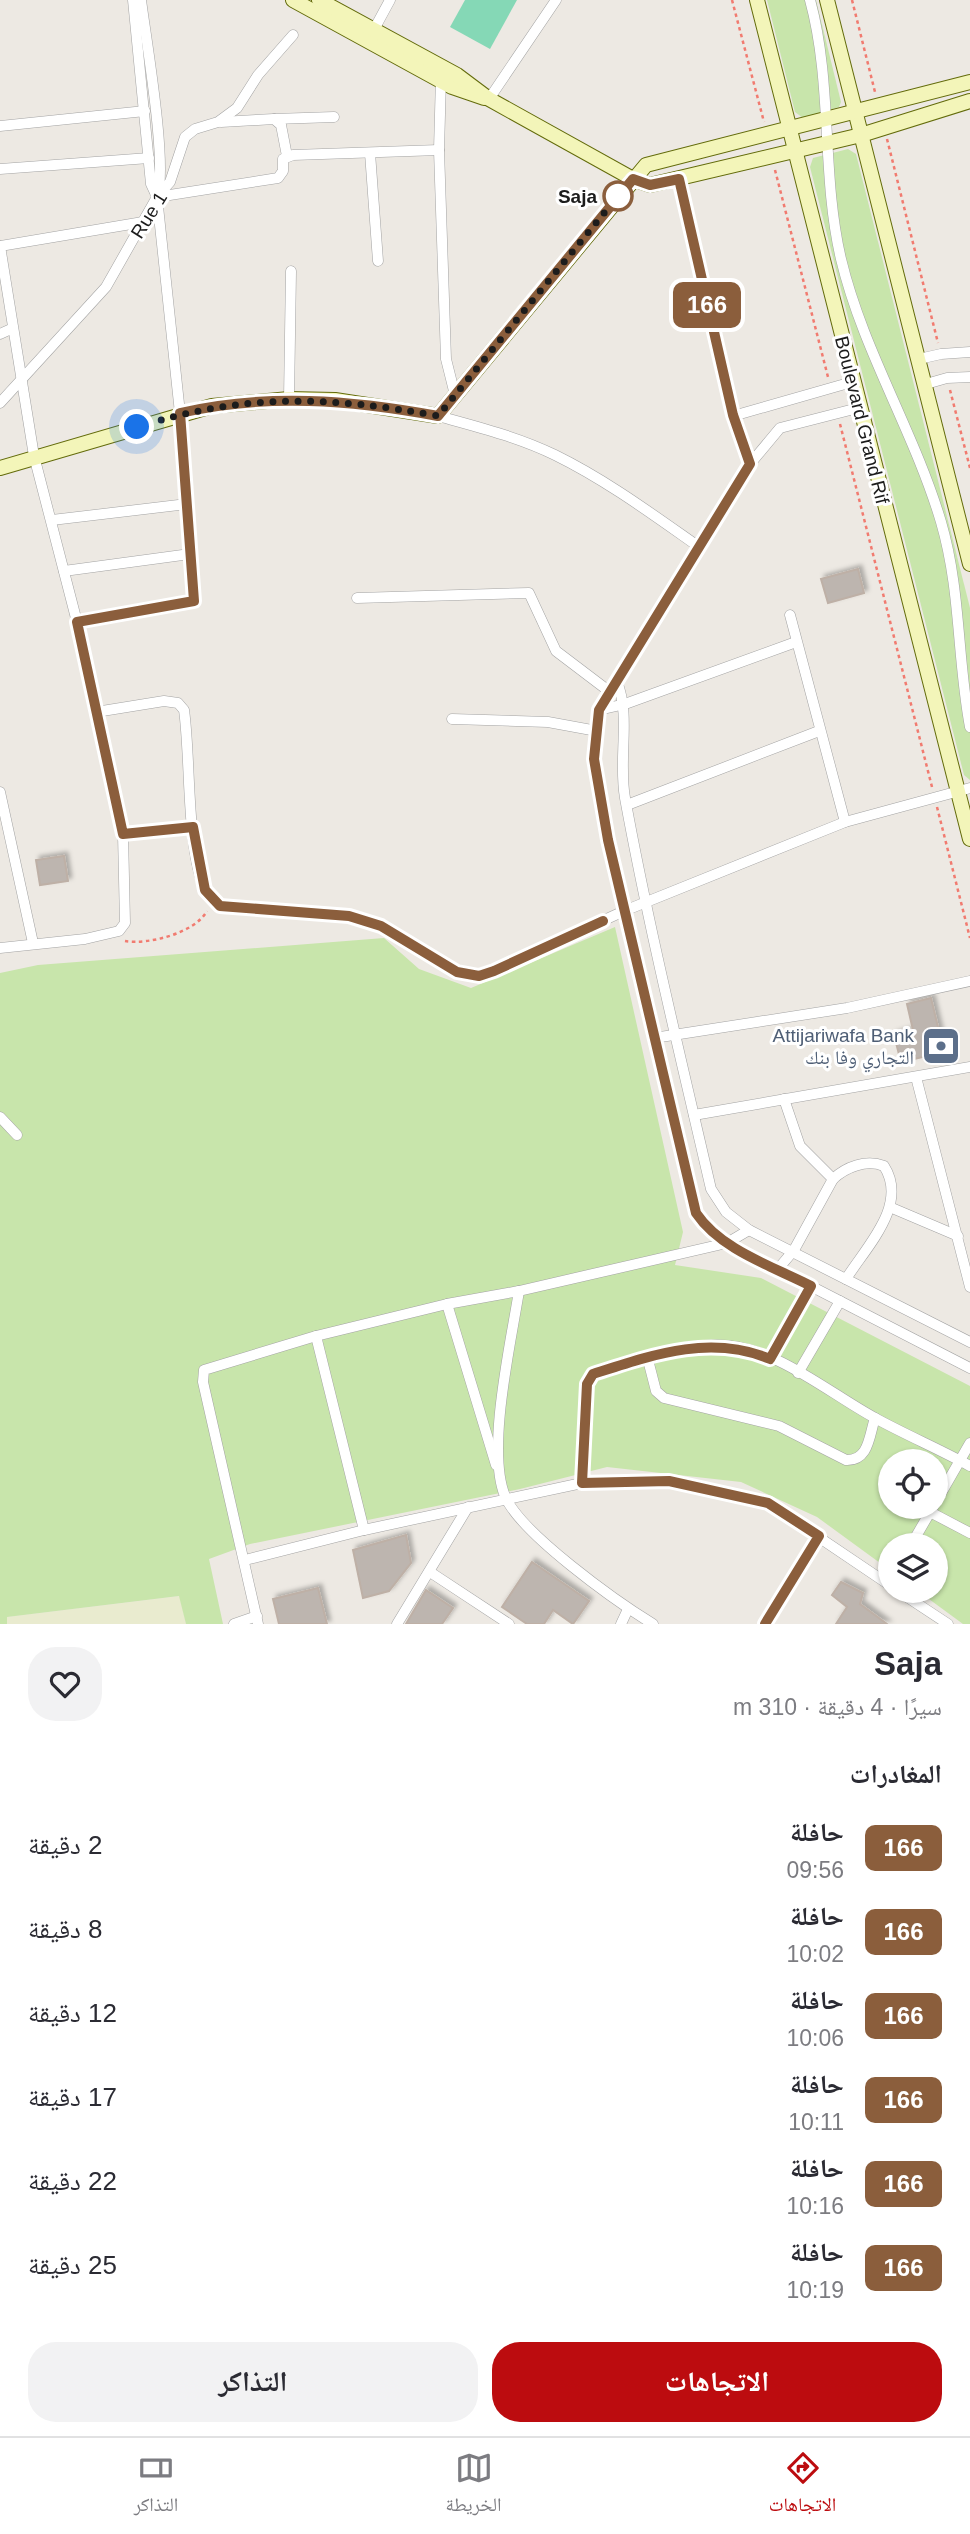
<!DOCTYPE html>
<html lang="ar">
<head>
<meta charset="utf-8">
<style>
	:root { --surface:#fff; --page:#f2f2f3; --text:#2b2b33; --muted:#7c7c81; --line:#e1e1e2; --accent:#bc0c0f }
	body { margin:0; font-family:Helvetica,"Noto Naskh Arabic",sans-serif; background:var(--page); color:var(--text); direction:rtl; height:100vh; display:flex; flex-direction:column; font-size:26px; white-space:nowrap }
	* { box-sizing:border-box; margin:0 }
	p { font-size:23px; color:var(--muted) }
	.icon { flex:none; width:38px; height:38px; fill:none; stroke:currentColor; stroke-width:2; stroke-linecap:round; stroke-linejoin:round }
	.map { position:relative; height:1624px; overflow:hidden; direction:ltr }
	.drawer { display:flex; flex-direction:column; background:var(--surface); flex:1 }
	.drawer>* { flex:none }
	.badge { padding:0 14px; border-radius:10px; font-size:24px; line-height:46px }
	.fabs { position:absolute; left:878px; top:1449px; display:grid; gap:14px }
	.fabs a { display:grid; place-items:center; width:70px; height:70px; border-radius:50%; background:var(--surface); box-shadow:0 2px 5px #0004; font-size:35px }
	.you { position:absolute; width:35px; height:35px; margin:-18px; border:5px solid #fff; border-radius:50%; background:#1a73e8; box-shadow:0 0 0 10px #1a73e833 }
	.map>.badge { position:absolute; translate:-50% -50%; box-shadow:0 0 0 4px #fff }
	h2 { padding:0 28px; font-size:26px; line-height:63px }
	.round { display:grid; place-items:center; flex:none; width:74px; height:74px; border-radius:28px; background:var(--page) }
	.headline { display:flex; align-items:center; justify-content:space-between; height:119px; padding:0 28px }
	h1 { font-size:33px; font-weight:800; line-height:52px }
	.button { display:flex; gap:14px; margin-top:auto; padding:14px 28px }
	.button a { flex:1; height:80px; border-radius:28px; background:var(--accent); color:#fff; font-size:28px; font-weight:800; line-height:80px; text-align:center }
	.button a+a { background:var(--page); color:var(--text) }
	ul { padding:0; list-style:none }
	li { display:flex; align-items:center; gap:21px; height:84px; padding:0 28px }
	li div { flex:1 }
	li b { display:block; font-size:26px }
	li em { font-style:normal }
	li .badge { min-width:77px; font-weight:700; text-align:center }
	.tab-bar { display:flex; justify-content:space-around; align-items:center; height:98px; border-top:2px solid var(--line); background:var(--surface); font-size:19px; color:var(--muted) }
	.tab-bar a { display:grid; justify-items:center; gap:4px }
	.tab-bar .active { color:var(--accent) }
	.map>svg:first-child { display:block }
</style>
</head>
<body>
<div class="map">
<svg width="970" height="1624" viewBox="0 0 970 1624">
	<defs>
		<filter id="shadow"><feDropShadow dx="3.5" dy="-3.5" stdDeviation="2" flood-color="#0004"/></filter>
	</defs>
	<rect width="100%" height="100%" fill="#ede9e3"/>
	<polygon fill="#e9ebcf" points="180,1596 186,1624 7,1624 7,1617"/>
	<g fill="#c8e5ab" fill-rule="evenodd">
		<polygon points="767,0 816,0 841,102 839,107 803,118 795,112"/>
		<polygon points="848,149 856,154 970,608 970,780 964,775 810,167 813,158"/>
		<path d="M615 927 683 1232 675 1265 761 1278 970 1386V1624H963L918 1591H936V1545H891V1571L817 1517 741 1482 607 1467 520 1489 250 1544 209 1559 223 1624H186L179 1596 7 1617V1624H0V973L38 965 384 938 419 969 471 988ZM891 1461H936V1507H891Z"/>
	</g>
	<polygon fill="#85d8b6" points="465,0 517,0 490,49 450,27"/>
	<g fill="#bdb5af" stroke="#beb0a6" stroke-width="2" filter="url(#shadow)">
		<polygon points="858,569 864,593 828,603 821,579"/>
		<polygon points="64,856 68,881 40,885 36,860"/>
		<polygon points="931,998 944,1052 901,1062 894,1035 913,1030 907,1004"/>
		<polygon points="406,1535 411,1563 389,1591 363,1598 353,1550"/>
		<polygon points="532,1562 589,1601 573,1624 553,1610 544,1624 527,1624 502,1607"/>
		<polygon points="841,1582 863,1593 860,1604 887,1624 836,1624 847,1607 832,1595"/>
		<polygon points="318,1588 327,1624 279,1624 273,1599"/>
		<polygon points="426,1590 453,1608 442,1624 406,1624"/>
	</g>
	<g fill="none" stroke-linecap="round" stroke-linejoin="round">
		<defs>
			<polyline id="lane" points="765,1624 818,1537"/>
			<g id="street">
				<path d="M141 0C146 39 168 166 157 197"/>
				<path d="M810 0C833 84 821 174 841 259 863 351 914 431 941 522 961 590 957 658 970 727"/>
				<polyline points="371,35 390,0"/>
				<polyline points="441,78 439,150 446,359 455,395"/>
				<polyline points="489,99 556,0"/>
				<polyline points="274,119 334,117"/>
				<polyline points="221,122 274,119 281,125 287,156"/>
				<polyline points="0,126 145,111"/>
				<polyline points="370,153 378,261"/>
				<polyline points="0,169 149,158"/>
				<polyline points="679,179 733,416 750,464"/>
				<polyline points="157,197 278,178 283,171 283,159 293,155 439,150"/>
				<polyline points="0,246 34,456 77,622 123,834"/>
				<polyline points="0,246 143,222"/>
				<polyline points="0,334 11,329"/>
				<polyline points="919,359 941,354 970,352"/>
				<polyline points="926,384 947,378 970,377"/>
				<polyline points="289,399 291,271"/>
				<polyline points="0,403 106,287 157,197 170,182 185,137 195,129 218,122 237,108 258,75 293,35"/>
				<polyline points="858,408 780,428 750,464 599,710 594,759 608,840 696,1213 706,1227 727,1243 970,1368"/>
				<path d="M438 416C478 427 518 437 555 455 606 480 652 514 699 547"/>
				<polyline points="733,416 852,382"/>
				<polyline points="52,520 187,504"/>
				<polyline points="64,571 190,554"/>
				<polyline points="357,598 529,593 556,651 610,692"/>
				<polyline points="790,615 845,822"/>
				<polyline points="77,622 194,601 180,413 157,197 151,184 133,0"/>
				<path d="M617 682C631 716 618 759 625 798 649 929 681 1059 711 1189L726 1212 749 1230 970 1342"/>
				<polyline points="599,710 625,704 796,642"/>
				<path d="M96 712 164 701 178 703 184 710C191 759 186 848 205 890 208 897 214 902 220 906L349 916 381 926 457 972 479 976 493 971 624 911 845 822 970 788"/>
				<polyline points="452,719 548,722 597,731"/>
				<polyline points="0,792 33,943"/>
				<polyline points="627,805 819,731"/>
				<polyline points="0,948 85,939 119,931 125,923 123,834 193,827"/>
				<polyline points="654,1038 847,1008 970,981"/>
				<polyline points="916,1077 970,1287"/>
				<path d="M784 1099 800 1146 833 1179C846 1167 866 1159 884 1166 909 1205 866 1247 846 1279"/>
				<polyline points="694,1115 970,1067"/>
				<polyline points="0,1117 17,1135"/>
				<polyline points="892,1208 958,1236"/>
				<polyline points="778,1269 794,1250 833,1179"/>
				<path d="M519 1291C511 1342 486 1450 505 1496 520 1533 617 1602 653 1624"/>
				<polyline points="447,1304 496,1465"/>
				<polyline points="316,1336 364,1530"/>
				<path d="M647 1356 656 1391 664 1398 779 1426 846 1460C869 1461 869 1436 875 1418"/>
				<polyline points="770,1358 811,1286"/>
				<polyline points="798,1373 840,1301"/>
				<path d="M582 1483 587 1384 593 1374C632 1361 676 1345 717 1345 774 1345 827 1392 875 1418 906 1435 939 1449 970 1466"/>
				<polyline points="936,1502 970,1443"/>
				<polyline points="930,1512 970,1533"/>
				<polyline points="911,1545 933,1507"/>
				<polyline points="245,1560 364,1530 582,1483 669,1481 768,1503 891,1586"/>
				<polyline points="430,1572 509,1624"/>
				<polyline points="898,1591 948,1624"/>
				<polyline points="234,1624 257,1616"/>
				<polyline points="258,1624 203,1382 204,1370 316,1336 447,1304 519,1291 727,1243 749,1230"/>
				<polyline points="397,1624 468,1507"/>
				<polyline points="621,1624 628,1609"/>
			</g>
			<g id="secondary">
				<polyline points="293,0 452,87 484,98"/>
				<polyline points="319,0 457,75 489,99 633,179 650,185 861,135 970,101"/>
				<polyline points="757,0 970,839"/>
				<polyline points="827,0 970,564"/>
				<polyline points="0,468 212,406 289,399 335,400 438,416 646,165 970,82"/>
			</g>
		</defs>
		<use href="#lane" stroke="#a3a3a3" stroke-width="7"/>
		<use href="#street" stroke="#a3a3a3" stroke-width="11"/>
		<use href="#secondary" stroke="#636b0b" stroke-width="16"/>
		<g stroke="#f17b70" stroke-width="2.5" stroke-dasharray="3.5 3.5" stroke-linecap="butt">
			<polyline points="732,0 764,122"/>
			<polyline points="852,0 875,92"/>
			<polyline points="887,139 938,343"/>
			<polyline points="775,170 828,377"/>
			<polyline points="950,390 970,468"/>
			<polyline points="840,424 932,787"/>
			<polyline points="937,807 970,938"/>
			<path d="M125 941C148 945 195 933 207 911"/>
		</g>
		<use href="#lane" stroke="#fff" stroke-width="5"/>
		<use href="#street" stroke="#fff" stroke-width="10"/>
		<use href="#secondary" stroke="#f3f5b9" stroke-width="14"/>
	</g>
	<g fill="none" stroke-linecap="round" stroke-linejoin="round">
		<defs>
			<path id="line" d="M603 921 494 971 479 976 457 972 381 926 349 916 220 906 205 890 193 827 123 834 77 622 194 601 180 413C267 393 351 400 438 416L633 179 650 185 679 179 733 415 750 464 599 710 594 759 608 840 696 1213C721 1250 772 1266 811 1286L770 1359C710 1334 652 1355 593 1374L587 1384 582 1483 669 1481 768 1503 819 1536 765 1624"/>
		</defs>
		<use href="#line" stroke="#fff" stroke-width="16"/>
		<use href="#line" stroke="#8b5e3c" stroke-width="10"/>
		<path stroke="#1c1c1c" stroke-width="7" stroke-dasharray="0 12.6" d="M137 427C245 393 328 396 438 416L618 196"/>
	</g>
	<defs>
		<symbol id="bank-square" viewBox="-11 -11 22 22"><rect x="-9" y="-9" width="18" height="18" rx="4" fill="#5c6f8a" stroke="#fff"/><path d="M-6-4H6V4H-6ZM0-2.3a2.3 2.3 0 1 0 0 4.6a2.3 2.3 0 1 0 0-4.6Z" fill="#fff"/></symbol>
	</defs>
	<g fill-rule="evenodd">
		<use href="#bank-square" x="919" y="1024" width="44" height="44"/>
	</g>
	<circle fill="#fff" stroke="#8b5e3c" stroke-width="3.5" cx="618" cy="196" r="14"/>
	<g text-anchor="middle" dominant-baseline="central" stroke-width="6" stroke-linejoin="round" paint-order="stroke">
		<g font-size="19" font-weight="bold" fill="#1c1c1c" stroke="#fff" text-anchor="end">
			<text x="597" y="196">Saja</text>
		</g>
		<g font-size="19" fill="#1c1c1c" stroke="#fff">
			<text transform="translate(149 215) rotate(-58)">Rue 1</text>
			<text transform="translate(862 420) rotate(76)">Boulevard Grand Rif</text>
		</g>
		<g font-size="19" fill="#4e5e75" stroke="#fff" text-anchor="end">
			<text x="914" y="1035">Attijariwafa Bank<tspan x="914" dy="22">التجاري وفا بنك</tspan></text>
		</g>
	</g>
</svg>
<div class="fabs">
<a><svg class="icon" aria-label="locate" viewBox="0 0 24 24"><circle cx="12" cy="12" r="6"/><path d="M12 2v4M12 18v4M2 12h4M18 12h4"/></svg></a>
<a><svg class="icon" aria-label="layers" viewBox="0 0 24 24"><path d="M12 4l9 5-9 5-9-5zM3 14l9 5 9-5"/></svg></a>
</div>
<div class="you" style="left:137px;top:427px"></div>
<b class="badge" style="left:707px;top:305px;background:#8b5e3c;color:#fff">166</b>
</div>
<section class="drawer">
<div class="headline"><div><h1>Saja</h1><p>سيرًا · 4 دقيقة · 310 m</p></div><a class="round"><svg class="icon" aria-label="heart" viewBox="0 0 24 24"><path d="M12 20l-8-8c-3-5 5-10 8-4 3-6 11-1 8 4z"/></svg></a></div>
<h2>المغادرات</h2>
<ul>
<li><span class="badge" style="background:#8b5e3c;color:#fff">166</span><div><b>حافلة</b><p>09:56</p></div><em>2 دقيقة</em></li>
<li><span class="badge" style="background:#8b5e3c;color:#fff">166</span><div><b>حافلة</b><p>10:02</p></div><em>8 دقيقة</em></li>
<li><span class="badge" style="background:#8b5e3c;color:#fff">166</span><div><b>حافلة</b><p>10:06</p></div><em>12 دقيقة</em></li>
<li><span class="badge" style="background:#8b5e3c;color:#fff">166</span><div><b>حافلة</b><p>10:11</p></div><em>17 دقيقة</em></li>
<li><span class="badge" style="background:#8b5e3c;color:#fff">166</span><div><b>حافلة</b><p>10:16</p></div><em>22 دقيقة</em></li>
<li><span class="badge" style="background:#8b5e3c;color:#fff">166</span><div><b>حافلة</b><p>10:19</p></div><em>25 دقيقة</em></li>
</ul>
<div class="button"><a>الاتجاهات</a><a>التذاكر</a></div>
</section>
<nav class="tab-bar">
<a class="active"><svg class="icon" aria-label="directions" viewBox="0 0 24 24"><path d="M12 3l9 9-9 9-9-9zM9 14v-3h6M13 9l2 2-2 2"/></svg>الاتجاهات</a>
<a><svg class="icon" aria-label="map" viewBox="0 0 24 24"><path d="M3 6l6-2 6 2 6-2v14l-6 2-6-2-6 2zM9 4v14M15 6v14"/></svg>الخريطة</a>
<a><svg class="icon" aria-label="tickets" viewBox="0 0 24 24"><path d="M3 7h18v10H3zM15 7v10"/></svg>التذاكر</a>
</nav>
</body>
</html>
